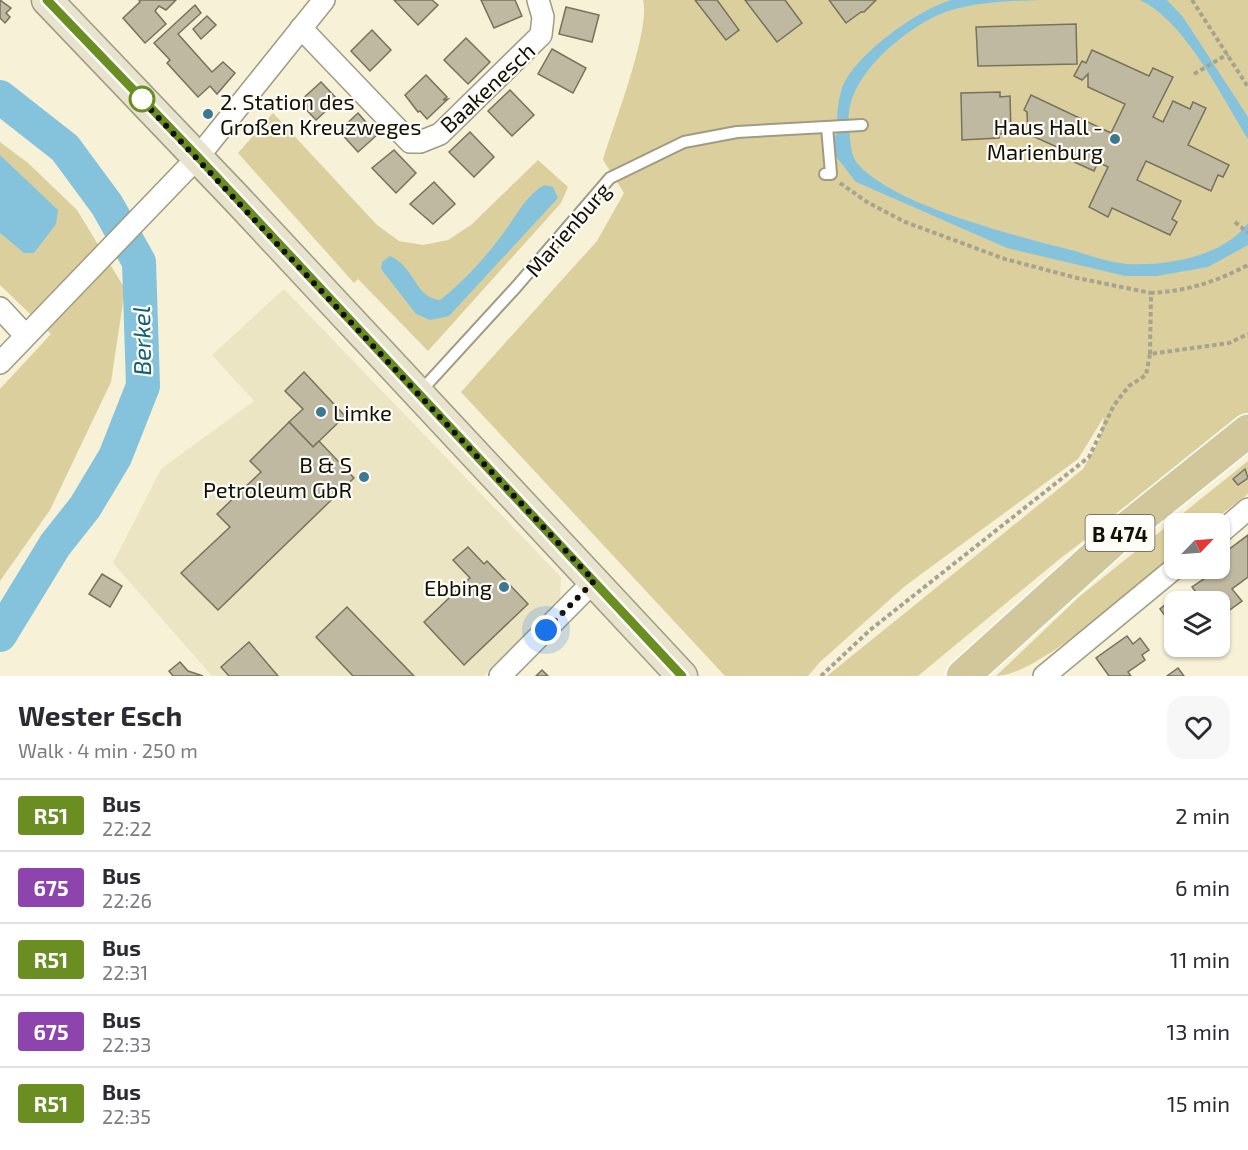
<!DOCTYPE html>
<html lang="en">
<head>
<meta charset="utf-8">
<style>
	:root { --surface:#fff; --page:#f7f7f7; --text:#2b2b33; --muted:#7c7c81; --line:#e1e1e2 }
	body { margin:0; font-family:"Exo 2",sans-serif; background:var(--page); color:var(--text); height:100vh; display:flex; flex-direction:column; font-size:22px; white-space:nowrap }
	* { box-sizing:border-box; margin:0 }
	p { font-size:20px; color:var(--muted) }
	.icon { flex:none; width:33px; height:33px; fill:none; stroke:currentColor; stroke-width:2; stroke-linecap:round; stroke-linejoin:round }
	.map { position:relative; height:676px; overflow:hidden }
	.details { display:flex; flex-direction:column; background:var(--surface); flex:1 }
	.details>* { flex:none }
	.badge { padding:0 12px; border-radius:4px; font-size:21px; line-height:39px }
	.needle { width:39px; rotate:65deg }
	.buttons { position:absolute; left:1164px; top:513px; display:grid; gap:12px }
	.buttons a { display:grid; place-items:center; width:66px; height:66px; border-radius:12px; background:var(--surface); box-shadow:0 2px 4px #0004; font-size:30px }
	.you { position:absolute; width:30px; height:30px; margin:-15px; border:4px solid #fff; border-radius:50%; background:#1a73e8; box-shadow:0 0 0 9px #1a73e833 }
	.map>.badge { position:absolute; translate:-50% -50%; box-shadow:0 0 0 3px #fff }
	.round { display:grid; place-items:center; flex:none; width:63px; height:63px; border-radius:18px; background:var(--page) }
	.head { display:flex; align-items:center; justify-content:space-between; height:102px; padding:0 18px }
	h1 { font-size:28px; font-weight:700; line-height:45px }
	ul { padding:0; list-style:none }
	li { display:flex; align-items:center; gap:18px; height:72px; padding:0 18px; border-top:2px solid var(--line) }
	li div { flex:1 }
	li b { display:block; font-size:22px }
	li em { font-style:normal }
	li .badge { min-width:66px; font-weight:700; text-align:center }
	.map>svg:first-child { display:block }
</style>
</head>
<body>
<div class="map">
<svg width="1248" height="676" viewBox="0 0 1248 676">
	<rect width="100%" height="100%" fill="#f6f1d7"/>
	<polygon fill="#ece5c4" points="284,289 561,577 560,600 484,676 212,676 113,563 161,469 254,401 212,355"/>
	<g fill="#dbd09d">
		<path d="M643 0H1248V414L1057 561 918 676H827L1083 469 1100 439 1104 417 1078 459 905 586 820 662 808 676H725L461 392 597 241 624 193 603 160C613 126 651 30 643 0Z"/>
		<polygon points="273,113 377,225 399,241 423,245 448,240 471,225 538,160 568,187 561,203 428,351 358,279 354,283 238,153"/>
		<polygon points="0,142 28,163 77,210 125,289 111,382 50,510 0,581 0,389 51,334 0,285"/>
		<path d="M1248 461V494L1210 523 1174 524V553C1139 583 1039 676 996 676L1080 596Z"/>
	</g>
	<g fill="#85c3dc">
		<path d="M952 0H1042C1010 1 968 2 938 15 900 33 844 79 849 125 850 136 850 156 858 164 894 206 1020 237 1075 251 1092 256 1111 263 1128 264 1168 266 1224 256 1248 223V245L1208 267 1157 276H1125L1007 248 856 182 834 154 831 139 837 134C837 118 837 103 842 88 854 55 920 8 952 0Z"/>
		<path d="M1140 0H1167L1183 17 1248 117V139C1222 97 1185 21 1140 0Z"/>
		<polygon points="0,155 58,210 56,224 34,253 24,253 0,233"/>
		<path d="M544 185 553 187 558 198 449 316 430 320 416 314 381 269 382 262 390 256C416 268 415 298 440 300 462 283 482 261 499 239 514 221 524 196 544 185Z"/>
	</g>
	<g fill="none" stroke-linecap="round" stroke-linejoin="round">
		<polyline stroke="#85c3dc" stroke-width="34" points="0,97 65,148 107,205 139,262 143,386 115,457 85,507 55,545 0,635"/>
	</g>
	<g fill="#bfb9a1" stroke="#77725b" stroke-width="1.5">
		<polygon points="0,0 11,8 6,13 10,17 5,23 0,18"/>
		<polygon points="139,0 176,0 166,10 159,6 155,11 166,24 145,43 123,18 140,2"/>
		<polygon points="394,0 432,0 438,5 418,25"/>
		<polygon points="481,0 515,0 522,16 494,28"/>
		<polygon points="695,0 717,0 739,30 726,40"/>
		<polygon points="745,0 785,0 802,23 777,42"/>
		<polygon points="829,0 876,0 864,12 861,12 846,23"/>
		<polygon points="195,5 201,13 178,34 212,72 223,62 235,73 217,94 210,86 198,97 167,63 170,60 154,43"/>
		<polygon points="566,7 599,15 592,42 559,34"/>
		<polygon points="207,16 216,25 201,39 193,29"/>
		<polygon points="1076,24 1077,64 978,66 976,27"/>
		<polygon points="372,30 391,50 370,71 351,51"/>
		<polygon points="466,38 490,62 468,84 444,60"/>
		<polygon points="552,49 586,68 573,93 538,74"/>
		<polygon points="1092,50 1149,76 1153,68 1173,77 1153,117 1163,122 1173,101 1190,109 1193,102 1206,108 1188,145 1229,165 1223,177 1218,175 1211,191 1146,161 1137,180 1181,201 1172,219 1177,222 1170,235 1112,208 1108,217 1089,207 1108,167 1098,162 1094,171 1074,162 1077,156 1028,134 1027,112 1024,110 1031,95 1111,133 1125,104 1088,87 1088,74 1082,80 1074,76 1082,61 1086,63"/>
		<polygon points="426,75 447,97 443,100 448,99 427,119 420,111 418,112 405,95"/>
		<polygon points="321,82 338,100 316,120 299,102"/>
		<polygon points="510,90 534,115 512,136 488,111"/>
		<polygon points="1000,92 1000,97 1010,96 1011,133 999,134 999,138 962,140 961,93"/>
		<polygon points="358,113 377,135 358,152 339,131"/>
		<polygon points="470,132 494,157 474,177 449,152"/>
		<polygon points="394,150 416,173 396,193 372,168"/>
		<polygon points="434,182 455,204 433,224 410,204"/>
		<polygon points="304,372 345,416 313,447 289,422 303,409 285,391"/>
		<polygon points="289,422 313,447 319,441 354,478 218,610 181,573 230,527 217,514 261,472 250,461"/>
		<polygon points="1245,469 1248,478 1238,485 1233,479"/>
		<polygon points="1248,535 1248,577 1232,589 1242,601 1227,612 1218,599 1203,602 1192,587 1220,568 1220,556"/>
		<polygon points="468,547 484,564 487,561 528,604 464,665 424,622 470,578 453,560"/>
		<polygon points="102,574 122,586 110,607 89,594"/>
		<polygon points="1180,593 1187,602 1174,602 1174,628 1160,609"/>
		<polygon points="347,607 414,676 353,676 316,637"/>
		<polygon points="1127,636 1133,644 1140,638 1149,650 1142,655 1145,660 1128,672 1131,676 1109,676 1096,658"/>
		<polygon points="249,642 278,676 229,676 221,667"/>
		<polygon points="180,662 188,671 203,676 173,676 169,671"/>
		<polygon points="1178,668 1184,676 1167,676"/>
		<polygon points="542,670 548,676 536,676"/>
	</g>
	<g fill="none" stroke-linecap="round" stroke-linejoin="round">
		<defs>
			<g id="lane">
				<polyline points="825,174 831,174 827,127"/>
				<polyline points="419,393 517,286 610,178 684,142 737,132 862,125"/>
			</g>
			<g id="street">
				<polyline points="301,28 410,142 420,142 440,134 541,35 543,17 538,0"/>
				<polyline points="0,308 25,335"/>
				<polyline points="0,363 198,157 324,0"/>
				<polyline points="1220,533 1248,509"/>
				<polyline points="500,676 594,581"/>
				<polyline points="1044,676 1175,568"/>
			</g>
			<polyline id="secondary" points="47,0 237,199 682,676"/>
			<polyline id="primary" points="963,676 1121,533 1248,431"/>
		</defs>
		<use href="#lane" stroke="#a09b83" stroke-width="14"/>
		<use href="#street" stroke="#a09b83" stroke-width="24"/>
		<use href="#secondary" stroke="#a09b83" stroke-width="33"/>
		<use href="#primary" stroke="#fff" stroke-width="36"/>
		<g stroke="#a7a38f" stroke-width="4" stroke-dasharray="4.5 3" stroke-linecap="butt">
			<polyline points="1192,0 1248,87"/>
			<polyline points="1194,74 1228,54"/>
			<polyline points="840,183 867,202 905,222 1005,259 1077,278 1151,293"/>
			<polyline points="1235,222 1248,233"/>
			<path d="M1150 354 1151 293C1187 291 1216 282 1248 265"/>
			<polyline points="821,676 870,630 1089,457 1114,405 1129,386 1146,375 1150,354 1229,343 1248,334"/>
		</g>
		<use href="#lane" stroke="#fff" stroke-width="10"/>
		<use href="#street" stroke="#fff" stroke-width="21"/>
		<use href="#secondary" stroke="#e8e3cc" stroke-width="30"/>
		<use href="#primary" stroke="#d1c79a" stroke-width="33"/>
	</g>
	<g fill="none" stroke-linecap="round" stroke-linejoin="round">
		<defs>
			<polyline id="line" points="47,0 198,157 682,676"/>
		</defs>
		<use href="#line" stroke="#fff" stroke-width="14"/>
		<use href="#line" stroke="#6b8e23" stroke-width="9"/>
		<polyline stroke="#121007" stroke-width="6" stroke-dasharray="0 10.8" points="142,99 139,97 594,581 546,630"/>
	</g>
	<circle fill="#fff" stroke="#6b8e23" stroke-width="3" cx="142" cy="99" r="12"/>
	<g fill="#3c788f" stroke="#fffdf8" stroke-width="2">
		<circle cx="208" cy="114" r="6"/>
		<circle cx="1115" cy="139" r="6"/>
		<circle cx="321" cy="412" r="6"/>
		<circle cx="364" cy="477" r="6"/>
		<circle cx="504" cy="587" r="6"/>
	</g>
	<g text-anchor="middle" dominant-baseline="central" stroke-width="4.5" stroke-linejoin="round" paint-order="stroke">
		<rect fill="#fffdf8" stroke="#59574f" stroke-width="1.5" x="1085.5" y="515" width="69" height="36" rx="4.5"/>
		<g font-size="21" font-weight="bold" fill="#121007">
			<text x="1120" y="533">B 474</text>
		</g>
		<g font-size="22" fill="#121007" stroke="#fffdf8">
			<text transform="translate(487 87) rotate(-43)">Baakenesch</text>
			<text transform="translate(567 229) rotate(-49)">Marienburg</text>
		</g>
		<g font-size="22" fill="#121007" stroke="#fffdf8" text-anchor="end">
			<text x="220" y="101" text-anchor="start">2. Station des<tspan x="220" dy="25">Großen Kreuzweges</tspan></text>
			<text x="1103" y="126">Haus Hall -<tspan x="1103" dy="25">Marienburg</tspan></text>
			<text x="333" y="412" text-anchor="start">Limke</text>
			<text x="352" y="464">B &amp; S<tspan x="352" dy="25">Petroleum GbR</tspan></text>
			<text x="492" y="587">Ebbing</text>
		</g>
		<g font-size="24" font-style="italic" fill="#0f617a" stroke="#fffdf8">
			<text transform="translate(141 341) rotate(-91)">Berkel</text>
		</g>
	</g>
</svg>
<div class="buttons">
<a><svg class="needle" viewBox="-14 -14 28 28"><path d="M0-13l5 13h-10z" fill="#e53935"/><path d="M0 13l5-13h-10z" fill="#7c7c81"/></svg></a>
<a><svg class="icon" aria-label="layers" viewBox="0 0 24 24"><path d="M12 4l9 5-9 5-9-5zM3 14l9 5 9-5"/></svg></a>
</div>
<div class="you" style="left:546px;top:630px"></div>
</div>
<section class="details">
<div class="head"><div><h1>Wester Esch</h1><p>Walk · 4 min · 250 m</p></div><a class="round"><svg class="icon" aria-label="heart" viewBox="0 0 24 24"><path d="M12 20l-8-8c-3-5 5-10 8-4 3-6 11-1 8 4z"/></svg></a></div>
<ul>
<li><span class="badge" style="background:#6b8e23;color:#fff">R51</span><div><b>Bus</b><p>22:22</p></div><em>2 min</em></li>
<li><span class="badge" style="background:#8e44ad;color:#fff">675</span><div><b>Bus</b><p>22:26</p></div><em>6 min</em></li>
<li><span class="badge" style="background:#6b8e23;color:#fff">R51</span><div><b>Bus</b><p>22:31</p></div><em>11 min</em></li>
<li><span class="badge" style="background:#8e44ad;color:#fff">675</span><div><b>Bus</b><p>22:33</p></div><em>13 min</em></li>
<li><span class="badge" style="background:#6b8e23;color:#fff">R51</span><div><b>Bus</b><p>22:35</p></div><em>15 min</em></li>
</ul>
</section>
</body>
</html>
